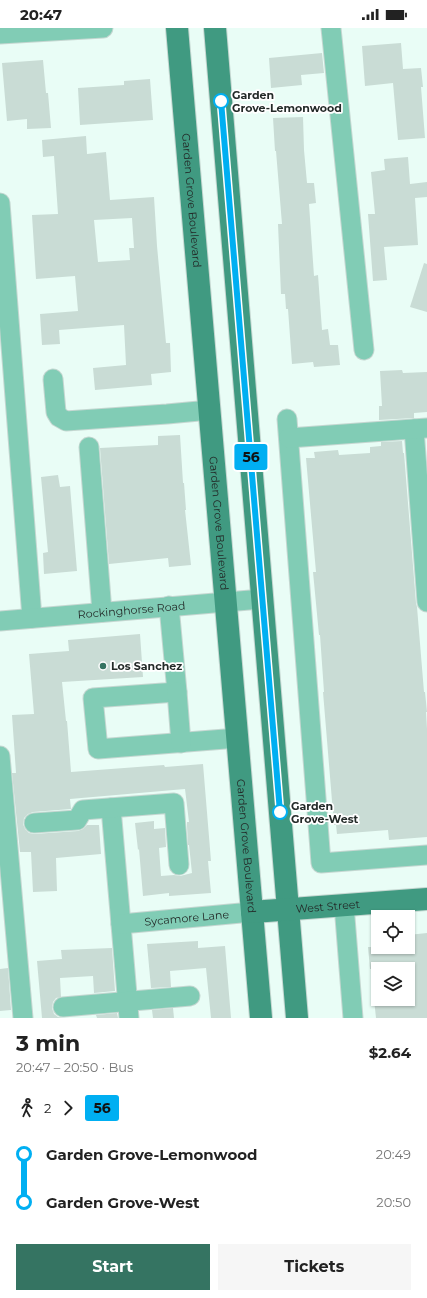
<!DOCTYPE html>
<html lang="en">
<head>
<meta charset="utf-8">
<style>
	:root { --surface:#fff; --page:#f6f6f6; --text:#222; --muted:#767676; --accent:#357462 }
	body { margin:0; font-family:Montserrat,sans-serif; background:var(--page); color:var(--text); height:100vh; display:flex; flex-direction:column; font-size:15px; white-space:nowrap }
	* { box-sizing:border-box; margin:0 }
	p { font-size:13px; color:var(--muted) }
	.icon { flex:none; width:22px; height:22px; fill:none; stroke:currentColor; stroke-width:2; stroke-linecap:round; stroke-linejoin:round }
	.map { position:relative; height:990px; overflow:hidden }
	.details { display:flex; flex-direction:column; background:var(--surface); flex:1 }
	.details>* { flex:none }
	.badge { padding:0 8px; border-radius:3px; font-size:14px; line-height:26px }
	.fabs { position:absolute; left:371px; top:882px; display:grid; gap:8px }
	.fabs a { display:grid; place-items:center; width:44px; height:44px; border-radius:0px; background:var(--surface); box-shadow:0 1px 3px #0004; font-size:20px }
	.map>.badge { position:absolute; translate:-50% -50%; box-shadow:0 0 0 2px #fff }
	.legs { display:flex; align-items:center; gap:6px; height:44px; padding:0 16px; font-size:13px }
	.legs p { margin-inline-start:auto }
	.head { display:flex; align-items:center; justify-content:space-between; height:68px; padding:0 16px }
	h1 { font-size:22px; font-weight:700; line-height:30px }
	.button { display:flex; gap:8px; margin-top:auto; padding:8px 16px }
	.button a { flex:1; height:46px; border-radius:0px; background:var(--accent); color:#fff; font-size:16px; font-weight:700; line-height:46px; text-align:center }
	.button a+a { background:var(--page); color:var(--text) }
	ul { padding:0 16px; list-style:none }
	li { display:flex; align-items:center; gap:14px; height:48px; font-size:15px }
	li i { display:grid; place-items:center; width:6px; height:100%; margin:0 5px; background:currentColor }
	li i::after { content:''; width:10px; height:10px; margin:-5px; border:3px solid; border-radius:50%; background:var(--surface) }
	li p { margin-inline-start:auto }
	li:first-child i { background:linear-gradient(#0000 50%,currentColor 0) }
	li:last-child i { background:linear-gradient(currentColor 50%,#0000 0) }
	.status { display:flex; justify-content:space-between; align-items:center; height:28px; padding:0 20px; background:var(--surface); direction:ltr }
	.status svg { height:11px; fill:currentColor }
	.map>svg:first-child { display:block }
</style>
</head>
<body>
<div class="status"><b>20:47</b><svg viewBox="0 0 49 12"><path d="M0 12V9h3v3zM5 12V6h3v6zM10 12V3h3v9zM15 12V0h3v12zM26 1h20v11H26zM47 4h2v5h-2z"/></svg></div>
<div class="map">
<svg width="427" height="990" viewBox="0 0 427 990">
	<rect width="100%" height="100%" fill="#e9fdf6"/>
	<g fill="#c9dcd5" fill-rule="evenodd">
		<polygon points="401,15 403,41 421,40 423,59 421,59 425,110 398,112 393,55 365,58 362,18"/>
		<polygon points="322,25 324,45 301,47 302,57 271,60 269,30"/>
		<polygon points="43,32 46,65 48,65 51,100 27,101 27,91 7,93 2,35"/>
		<polygon points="150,51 153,92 80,97 78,60 124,57 124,53"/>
		<polygon points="303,89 304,122 307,155 314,155 316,175 309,176 314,248 318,247 322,302 328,301 330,317 338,317 340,337 314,339 313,334 292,336 288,281 286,281 285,266 281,266 278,196 282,196 276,123 275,123 273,90"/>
		<path d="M86 108 87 126 106 124 110 172 154 169 157 218 166 315H170L171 344 151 346 152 357 95 362 93 340 126 337 124 297 59 302 60 316 42 317 40 286 78 283 75 248 36 251 32 187 58 186 54 128 43 129 42 112ZM132 190 134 220H129L130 232 98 234 94 192Z"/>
		<polygon points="408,129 410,156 427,154 427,169 415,170 418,217 384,219 387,252 373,253 368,186 375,186 371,144 385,142 384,131"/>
		<polygon points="424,235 427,236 427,284 410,279"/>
		<polygon points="402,342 403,345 427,344 427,384 414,385 414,390 379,392 379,378 382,378 380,343"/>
		<polygon points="180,407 183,455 184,455 186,482 185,482 191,537 169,539 168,530 109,536 100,420 158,417 158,408"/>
		<polygon points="402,413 403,425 404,425 416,575 417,579 424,664 425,664 427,684 426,684 427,701 427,809 389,812 388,802 337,806 336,797 334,797 323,664 324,664 320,607 319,607 313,544 316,544 306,430 315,430 314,424 338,422 339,427 370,425 370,419 381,418 381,414"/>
		<polygon points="58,447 60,459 70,458 77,543 44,546 43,525 48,524 41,449"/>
		<polygon points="140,606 143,649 62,654 66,693 67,693 71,744 164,737 165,739 203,736 211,833 208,833 211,865 169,868 169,865 143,868 139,821 138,822 135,795 154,793 154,801 165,800 166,819 159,820 161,848 174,847 180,848 192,845 189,817 188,817 187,798 187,794 189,794 185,761 70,771 71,781 33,784 28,786 24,790 23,796 25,801 29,805 34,806 78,803 83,801 87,797 99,797 101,826 56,830 57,863 33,864 31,824 20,824 12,745 16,745 12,687 34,686 29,626 69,623 68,612"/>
		<polygon points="427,905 427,990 376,990 374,971 408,971 408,941 370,941 368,919 408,919 408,907"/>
		<polygon points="198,913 198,920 225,918 231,990 211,990 206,940 170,943 171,959 151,960 147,916"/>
		<polygon points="112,920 115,963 94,965 93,948 60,950 61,969 56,970 53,974 52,980 54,986 58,989 63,990 42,990 37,933 62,931 61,922"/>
		<polygon points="8,940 11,982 0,983 0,941"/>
		<polygon points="173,980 174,990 153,990 152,982"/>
		<polygon points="117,985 118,990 97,990 96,987"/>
	</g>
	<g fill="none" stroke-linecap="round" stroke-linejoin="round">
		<defs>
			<g id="minor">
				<polyline points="331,0 364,322"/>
				<polyline points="0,6 103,0"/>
				<polyline points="0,175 32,590"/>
				<polyline points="53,351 56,384 59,389 66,393 167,386 210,382"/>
				<polyline points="287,391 321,835 427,827"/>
				<polyline points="414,401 427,574"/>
				<polyline points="289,410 427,400"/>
				<polyline points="89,419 102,584"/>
				<polyline points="169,578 177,664 93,670 98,721 238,710"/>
				<path id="s1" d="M0 593 263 571"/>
				<polyline points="177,664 181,715"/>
				<polyline points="0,728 23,990"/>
				<polyline points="111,780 129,990"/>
				<polyline points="34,795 77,792 83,782 174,775 179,837"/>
				<polyline points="344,877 353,990"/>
				<path id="s2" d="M121 896 252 884"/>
				<polyline points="63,979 190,968"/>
			</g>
			<g id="major">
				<path id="s3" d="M177 0 261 990"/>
				<polyline points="215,0 297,990"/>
				<path id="s4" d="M252 884 427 871"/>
			</g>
		</defs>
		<use href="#minor" stroke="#c5d7d1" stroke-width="21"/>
		<use href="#major" stroke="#c5d7d1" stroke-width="24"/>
		<use href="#minor" stroke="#81ccb5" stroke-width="19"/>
		<use href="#major" stroke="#409a81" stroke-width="22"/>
	</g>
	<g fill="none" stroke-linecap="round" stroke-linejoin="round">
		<defs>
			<polyline id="line-1" points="221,73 280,784"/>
		</defs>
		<use href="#line-1" stroke="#fff" stroke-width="9"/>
		<use href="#line-1" stroke="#00aff2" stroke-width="6"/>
	</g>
	<g fill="#fff" stroke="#00aff2" stroke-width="2">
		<circle cx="221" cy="73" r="7"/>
		<circle cx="280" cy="784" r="7"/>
	</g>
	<circle fill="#357462" stroke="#fff" stroke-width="1.5" cx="103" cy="638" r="4"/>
	<g text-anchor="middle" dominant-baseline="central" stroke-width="3.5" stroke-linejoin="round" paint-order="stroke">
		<g font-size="11" font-weight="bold" fill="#232a28" stroke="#fff" text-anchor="start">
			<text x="232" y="67">Garden<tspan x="232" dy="13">Grove-Lemonwood</tspan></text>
			<text x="291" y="778">Garden<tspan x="291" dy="13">Grove-West</tspan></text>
		</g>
		<g font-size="11" fill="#232a28" stroke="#fff">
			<text stroke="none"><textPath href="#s3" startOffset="173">Garden Grove Boulevard</textPath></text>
			<text stroke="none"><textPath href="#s3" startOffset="497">Garden Grove Boulevard</textPath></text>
			<text stroke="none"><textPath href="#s1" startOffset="132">Rockinghorse Road</textPath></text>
			<text stroke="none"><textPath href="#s3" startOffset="821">Garden Grove Boulevard</textPath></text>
			<text stroke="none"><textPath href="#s4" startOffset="76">West Street</textPath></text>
			<text stroke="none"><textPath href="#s2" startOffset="66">Sycamore Lane</textPath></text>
		</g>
		<g font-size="11" font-weight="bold" fill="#232a28" stroke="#fff" text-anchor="start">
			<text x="111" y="638">Los Sanchez</text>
		</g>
	</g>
</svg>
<div class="fabs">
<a><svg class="icon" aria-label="locate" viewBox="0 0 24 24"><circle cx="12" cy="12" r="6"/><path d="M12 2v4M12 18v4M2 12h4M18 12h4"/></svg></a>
<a><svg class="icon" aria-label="layers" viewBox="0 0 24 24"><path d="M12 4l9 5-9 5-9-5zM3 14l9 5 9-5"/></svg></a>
</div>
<b class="badge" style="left:251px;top:429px;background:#00aff2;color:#111">56</b>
</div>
<section class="details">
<div class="head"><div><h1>3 min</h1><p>20:47 – 20:50 · Bus</p></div><b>$2.64</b></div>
<div class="legs"><svg class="icon" aria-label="walk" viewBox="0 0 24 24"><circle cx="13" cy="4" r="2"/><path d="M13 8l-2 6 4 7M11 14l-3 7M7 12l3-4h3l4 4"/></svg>2<svg class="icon" aria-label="forward" viewBox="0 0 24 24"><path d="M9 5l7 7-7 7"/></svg><b class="badge" style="background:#00aff2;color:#111">56</b></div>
<ul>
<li><i style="color:#00aff2"></i><b>Garden Grove-Lemonwood</b><p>20:49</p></li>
<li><i style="color:#00aff2"></i><b>Garden Grove-West</b><p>20:50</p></li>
</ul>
<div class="button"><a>Start</a><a>Tickets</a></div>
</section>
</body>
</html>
